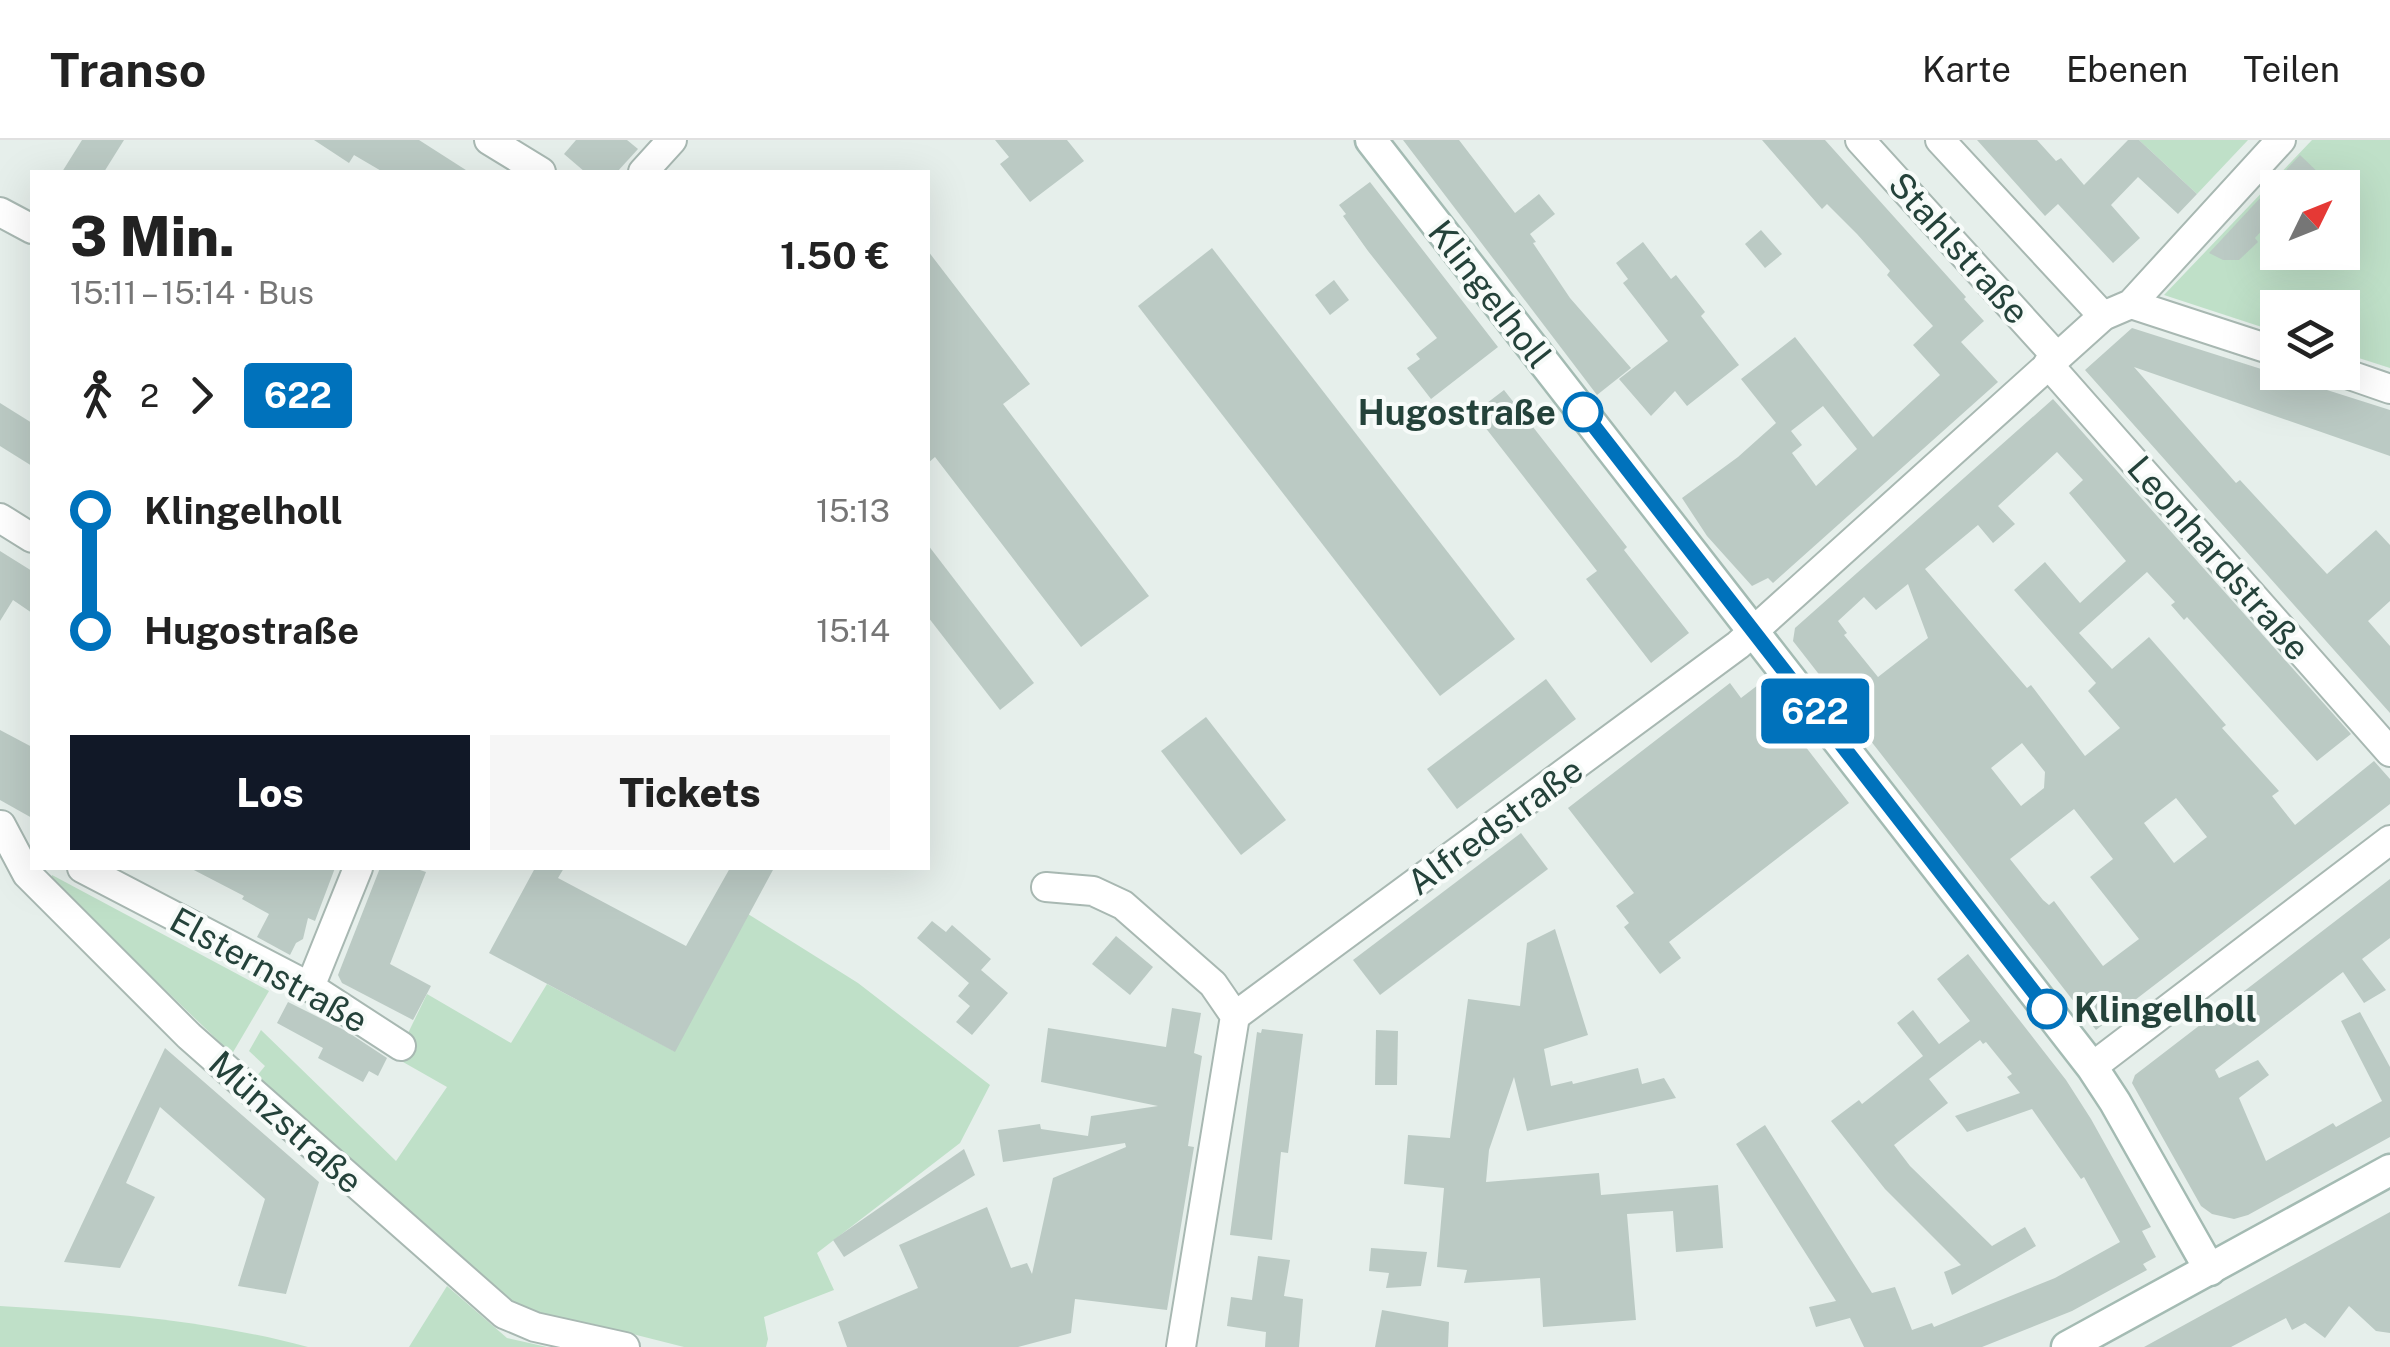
<!DOCTYPE html>
<html lang="de">
<head>
<meta charset="utf-8">
<style>
	:root { --surface:#fff; --page:#f6f6f6; --text:#222; --muted:#767676; --line:#e0e0e0; --accent:#111827 }
	body { margin:0; font-family:"Public Sans",sans-serif; background:var(--page); color:var(--text); height:100vh; display:flex; flex-direction:column; font-size:38px; white-space:nowrap }
	* { box-sizing:border-box; margin:0 }
	p { font-size:32px; color:var(--muted) }
	.icon { flex:none; width:55px; height:55px; fill:none; stroke:currentColor; stroke-width:2; stroke-linecap:round; stroke-linejoin:round }
	.map { position:relative; flex:1; overflow:hidden }
	.sheet { position:absolute; left:30px; top:30px; width:900px; height:700px; display:flex; flex-direction:column; background:var(--surface); border-radius:0px; box-shadow:0 10px 40px #0002 }
	.sheet>* { flex:none }
	.badge { padding:0 20px; border-radius:8px; font-size:35px; line-height:65px }
	.needle { width:65px; rotate:47deg }
	.tools { position:absolute; left:2260px; top:30px; display:grid; gap:20px }
	.tools a { display:grid; place-items:center; width:100px; height:100px; border-radius:0px; background:var(--surface); box-shadow:0 10px 40px #0002; font-size:50px }
	.map>.badge { position:absolute; translate:-50% -50%; box-shadow:0 0 0 5px #fff }
	.legs { display:flex; align-items:center; gap:15px; height:110px; padding:0 40px; font-size:32px }
	.legs p { margin-inline-start:auto }
	.head { display:flex; align-items:center; justify-content:space-between; height:170px; padding:0 40px }
	h1 { font-size:55px; font-weight:800; line-height:75px }
	.button { display:flex; gap:20px; margin-top:auto; padding:20px 40px }
	.button a { flex:1; height:115px; border-radius:0px; background:var(--accent); color:#fff; font-size:40px; font-weight:800; line-height:115px; text-align:center }
	.button a+a { background:var(--page); color:var(--text) }
	ul { padding:0 40px; list-style:none }
	li { display:flex; align-items:center; gap:35px; height:120px; font-size:38px }
	li i { display:grid; place-items:center; width:15px; height:100%; margin:0 12px; background:currentColor }
	li i::after { content:''; width:25px; height:25px; margin:-12px; border:8px solid; border-radius:50%; background:var(--surface) }
	li p { margin-inline-start:auto }
	li:first-child i { background:linear-gradient(#0000 50%,currentColor 0) }
	li:last-child i { background:linear-gradient(currentColor 50%,#0000 0) }
	header { display:flex; align-items:center; gap:60px; box-sizing:border-box; height:140px; padding:0 50px; background:var(--surface); border-bottom:2px solid var(--line) }
	header strong { font-size:48px }
	nav { display:flex; gap:55px; margin-inline-start:auto; font-size:35px }
	.map>svg:first-child { display:block }
</style>
</head>
<body>
<header>
<strong>Transo</strong>
<nav><a>Karte</a><a>Ebenen</a><a>Teilen</a></nav>
</header>
<div class="map">
<svg width="2390" height="1207" viewBox="0 0 2390 1207">
	<rect width="100%" height="100%" fill="#e6efeb"/>
	<g fill="#bfe0c8" fill-rule="evenodd">
		<polygon points="2139,0 2248,0 2197,54"/>
		<path d="M2312 0H2390V228L2343 213 2342 168H2278L2277 192 2164 155ZM2278 48H2342V112H2278Z"/>
		<polygon points="52,735 269,851 232,914 51,740"/>
		<polygon points="748,774 858,843 990,945 960,1003 817,1113 834,1150 764,1177 768,1199 766,1207 684,1207 593,1184 529,1172 509,1160 256,937 265,926 249,911 261,890 396,1021 447,947 396,918 427,854 511,903 547,844 674,911"/>
		<polygon points="447,1146 507,1198 547,1207 409,1207"/>
		<path d="M0 1166C103 1172 207 1180 308 1207H0Z"/>
	</g>
	<g fill="#bbcac4" fill-rule="evenodd">
		<polygon points="82,0 124,0 104,32 62,32"/>
		<polygon points="314,0 419,0 469,32 383,32 354,15 349,23"/>
		<polygon points="576,0 627,0 638,9 617,32 585,32 564,14"/>
		<polygon points="995,0 1067,0 1084,21 1030,62 1000,24 1009,17"/>
		<polygon points="1403,0 1459,0 1515,73 1539,54 1555,74 1530,94 1536,102 1533,103 1570,158 1631,228 1597,255"/>
		<path d="M1762 0H1825L1966 157 1964 159 1984 181 1961 202 1998 242 1773 443 1768 438 1752 446 1707 396 1682 358 1738 317 1776 283 1741 239 1795 197 1873 297 1940 235 1913 205 1933 186 1887 135 1890 131 1857 94 1827 64 1822 69ZM1823 266 1857 309 1816 346 1792 313 1802 305 1791 291Z"/>
		<polygon points="1977,0 2037,0 2056,21 2061,18 2084,45 2128,0 2139,0 2197,54 2178,74 2138,37 2111,65 2140,98 2113,123 2058,64 2045,76"/>
		<polygon points="2300,15 2323,37 2313,48 2278,48 2278,73 2255,98 2258,102 2239,120 2223,120 2209,113"/>
		<polygon points="1370,42 1498,207 1431,259 1407,228 1420,219 1416,214 1437,198 1368,111 1343,76 1346,74 1339,65"/>
		<polygon points="1761,90 1782,114 1765,128 1745,104"/>
		<polygon points="1643,102 1671,139 1676,135 1705,172 1701,176 1739,225 1687,266 1675,251 1651,276 1619,239 1668,201 1623,143 1628,139 1616,123"/>
		<polygon points="1212,108 1515,499 1440,556 1138,166"/>
		<polygon points="928,111 1030,244 1003,264 1149,456 1081,507 935,317 928,323"/>
		<polygon points="1334,140 1349,160 1330,175 1315,155"/>
		<polygon points="2132,188 2390,270 2390,316 2134,227 2236,343 2240,340 2327,434 2376,390 2390,405 2390,461 2368,481 2390,506 2390,573 2085,230"/>
		<polygon points="1504,250 1627,407 1624,410 1689,493 1651,523 1586,439 1597,431 1474,273"/>
		<path d="M2053 259 2351 594 2317 621 2187 477 2184 480 2171 465 2175 462 2147 432 2079 493 2112 529 2149 497 2226 585 2222 588 2279 651 2272 656 2295 685 2374 621 2390 639V664L2096 890 1793 501 1795 488ZM2057 312 2083 340 2069 353 2126 421 2080 463 2045 422 2014 450 2096 543 2088 551 2120 588 2085 616 2031 545 2027 548 1925 429 1978 385 1993 403 2015 384 1998 366ZM1908 444 1928 498 1878 537 1844 495 1847 493 1838 481 1864 457 1876 470ZM2022 603 2045 632 2044 648 2021 666 1991 628ZM2176 658 2207 697 2174 723 2144 683ZM2074 669 2113 719 2090 737 2139 799 2103 826 2054 761 2049 765 2043 760 2010 719Z"/>
		<polygon points="0,263 32,283 32,326 0,306"/>
		<polygon points="928,405 1034,543 1000,570 928,477"/>
		<polygon points="0,411 32,431 32,473 13,460 0,481"/>
		<polygon points="1546,539 1576,579 1457,669 1427,629"/>
		<polygon points="1730,543 1741,558 1758,545 1849,663 1669,802 1681,818 1660,834 1624,787 1629,783 1616,766 1634,753 1568,668"/>
		<polygon points="1206,577 1286,680 1241,715 1161,611"/>
		<polygon points="0,590 32,607 32,678 0,660"/>
		<polygon points="1521,693 1548,729 1380,855 1353,820"/>
		<polygon points="190,728 335,728 315,781 308,778 303,799 296,803 290,815 257,797 269,774 242,759 244,756"/>
		<polygon points="380,728 414,728 426,732 390,824 431,846 413,880 342,843 338,835"/>
		<polygon points="535,728 564,728 558,738 686,806 730,728 774,728 675,912 489,813"/>
		<polygon points="2390,739 2390,798 2362,819 2386,850 2364,863 2343,832 2215,930 2219,938 2258,920 2269,935 2239,958 2266,1021 2333,983 2336,987 2382,961 2341,881 2360,872 2390,927 2390,997 2248,1075 2234,1079 2212,1074 2201,1066 2132,943 2135,935"/>
		<polygon points="932,781 946,792 952,785 991,819 981,830 1008,853 972,895 956,882 970,866 958,856 969,843 917,798"/>
		<polygon points="1555,789 1588,895 1544,909 1551,946 1572,941 1573,944 1638,928 1642,944 1664,938 1676,958 1527,991 1514,937 1489,1010 1486,1042 1599,1033 1601,1055 1718,1045 1723,1108 1676,1112 1673,1071 1627,1074 1636,1180 1543,1187 1540,1138 1464,1143 1467,1130 1437,1127 1444,1048 1404,1044 1408,995 1450,998 1468,859 1520,866 1527,803"/>
		<polygon points="1116,796 1153,827 1130,855 1092,824"/>
		<polygon points="1968,814 2066,940 2091,979 2151,1087 2142,1091 2156,1117 2143,1124 2147,1130 2072,1171 1982,1207 1864,1207 1850,1178 1816,1187 1809,1167 1836,1161 1736,1004 1765,985 1872,1153 1895,1147 1912,1190 1932,1183 1934,1187 2055,1138 2120,1102 2084,1037 2081,1039 2032,969 1967,992 1955,976 2020,953 2007,937 2012,934 1986,902 1983,904 1980,900 1929,939 1948,963 1894,1005 1910,1026 1992,1106 2025,1087 2036,1106 1952,1155 1944,1132 1961,1125 1885,1049 1831,981 1859,960 1862,964 1923,916 1897,883 1913,870 1939,904 1970,881 1937,839"/>
		<polygon points="288,862 346,891 387,918 378,936 369,931 363,942 318,918 323,908 277,883"/>
		<polygon points="1172,868 1201,873 1194,913 1202,916 1188,1006 1194,1007 1167,1170 1075,1159 1071,1193 1018,1207 847,1207 838,1182 918,1148 899,1105 987,1067 1011,1128 1027,1123 1032,1134 1053,1038 1126,1007 1125,1003 1003,1022 998,990 1040,984 1041,989 1088,996 1091,976 1158,966 1041,942 1048,888 1166,907"/>
		<polygon points="1262,889 1303,894 1288,1013 1281,1012 1272,1100 1230,1095 1257,892 1261,893"/>
		<polygon points="1376,890 1398,891 1397,945 1375,945"/>
		<polygon points="165,908 319,1042 286,1154 238,1146 265,1059 160,967 126,1043 155,1057 120,1128 64,1122"/>
		<polygon points="964,1009 975,1035 844,1117 833,1100"/>
		<polygon points="2390,1072 2390,1193 2376,1191 2349,1166 2325,1198 2305,1183 2292,1190 2286,1178 2231,1207 2144,1207"/>
		<polygon points="1371,1108 1427,1112 1421,1146 1386,1148 1389,1133 1369,1131"/>
		<polygon points="1258,1116 1290,1120 1284,1156 1303,1159 1299,1207 1265,1207 1266,1192 1227,1186 1231,1157 1252,1160"/>
		<polygon points="1382,1170 1449,1182 1448,1207 1375,1207"/>
	</g>
	<g fill="none" stroke-linecap="round" stroke-linejoin="round">
		<defs>
			<g id="street">
				<polyline points="489,0 541,32"/>
				<polyline points="1860,0 2057,217"/>
				<polyline points="1940,0 2103,176"/>
				<polyline points="643,32 672,0"/>
				<polyline points="0,72 32,89"/>
				<polyline points="2131,164 2278,212"/>
				<polyline points="2048,224 2390,612"/>
				<polyline points="2341,232 2390,249"/>
				<polyline points="0,378 32,398"/>
				<polyline points="1,685 27,734 189,896 504,1174 535,1187 625,1207"/>
				<polyline points="82,728 310,847 401,906"/>
				<polyline points="1046,747 1093,751 1123,765 1213,844 1235,876 1181,1207"/>
				<polyline points="310,847 358,728"/>
				<polyline points="1235,876 1738,505 2103,176 2131,164 2281,0"/>
				<polyline points="2092,927 2390,700"/>
			</g>
			<g id="secondary">
				<polyline points="1371,0 2092,927 2115,962 2210,1130"/>
				<polyline points="2067,1207 2390,1030"/>
			</g>
		</defs>
		<use href="#street" stroke="#a8b8b2" stroke-width="32"/>
		<use href="#secondary" stroke="#a4bbb3" stroke-width="35"/>
		<use href="#street" stroke="#fff" stroke-width="28"/>
		<use href="#secondary" stroke="#fff" stroke-width="30"/>
	</g>
	<g fill="none" stroke-linecap="round" stroke-linejoin="round">
		<defs>
			<polyline id="line-1" points="1583,272 2047,869"/>
		</defs>
		<use href="#line-1" stroke="#fff" stroke-width="22"/>
		<use href="#line-1" stroke="#0072bc" stroke-width="15"/>
	</g>
	<g fill="#fff" stroke="#0072bc" stroke-width="5">
		<circle cx="1583" cy="272" r="18"/>
		<circle cx="2047" cy="869" r="18"/>
	</g>
	<g text-anchor="middle" dominant-baseline="central" stroke-width="8" stroke-linejoin="round" paint-order="stroke">
		<g font-size="35" fill="#24423a" stroke="#f7fbf9">
			<text transform="translate(1959 108) rotate(48)">Stahlstraße</text>
			<text transform="translate(1490 154) rotate(52)">Klingelholl</text>
			<text transform="translate(2219 418) rotate(49)">Leonhardstraße</text>
			<text transform="translate(1495 686) rotate(-36)">Alfredstraße</text>
			<text transform="translate(269 830) rotate(29)">Elsternstraße</text>
			<text transform="translate(286 982) rotate(42)">Münzstraße</text>
		</g>
		<g font-size="35" font-weight="bold" fill="#24423a" stroke="#f7fbf9" text-anchor="end">
			<text x="1556" y="272">Hugostraße</text>
			<text x="2074" y="869" text-anchor="start">Klingelholl</text>
		</g>
	</g>
</svg>
<div class="tools">
<a><svg class="needle" viewBox="-14 -14 28 28"><path d="M0-13l5 13h-10z" fill="#e53935"/><path d="M0 13l5-13h-10z" fill="#767676"/></svg></a>
<a><svg class="icon" aria-label="layers" viewBox="0 0 24 24"><path d="M12 4l9 5-9 5-9-5zM3 14l9 5 9-5"/></svg></a>
</div>
<b class="badge" style="left:1815px;top:571px;background:#0072bc;color:#fff">622</b>
<section class="sheet">
<div class="head"><div><h1>3 Min.</h1><p>15:11 – 15:14 · Bus</p></div><b>1.50 €</b></div>
<div class="legs"><svg class="icon" aria-label="walk" viewBox="0 0 24 24"><circle cx="13" cy="4" r="2"/><path d="M13 8l-2 6 4 7M11 14l-3 7M7 12l3-4h3l4 4"/></svg>2<svg class="icon" aria-label="forward" viewBox="0 0 24 24"><path d="M9 5l7 7-7 7"/></svg><b class="badge" style="background:#0072bc;color:#fff">622</b></div>
<ul>
<li><i style="color:#0072bc"></i><b>Klingelholl</b><p>15:13</p></li>
<li><i style="color:#0072bc"></i><b>Hugostraße</b><p>15:14</p></li>
</ul>
<div class="button"><a>Los</a><a>Tickets</a></div>
</section>
</div>
</body>
</html>
